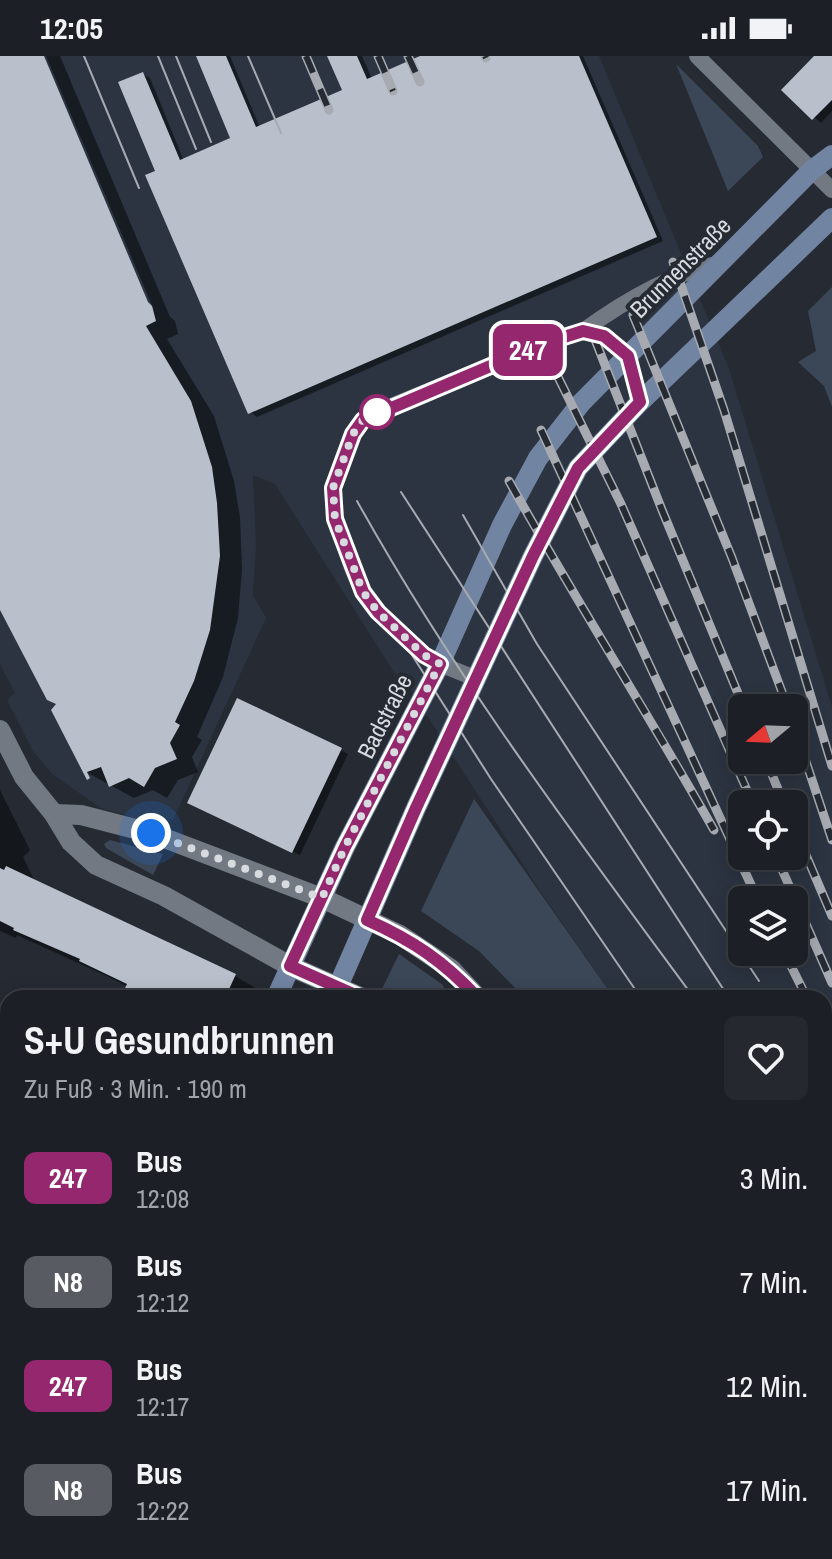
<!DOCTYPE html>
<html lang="de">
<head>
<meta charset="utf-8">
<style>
	:root { --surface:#1c2026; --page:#25282e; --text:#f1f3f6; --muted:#a0a3a7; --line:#3a3e43 }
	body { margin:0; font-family:"Archivo Narrow",sans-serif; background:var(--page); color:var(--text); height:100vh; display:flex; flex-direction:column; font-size:30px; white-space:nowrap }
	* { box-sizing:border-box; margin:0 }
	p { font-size:26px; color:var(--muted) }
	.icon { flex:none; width:44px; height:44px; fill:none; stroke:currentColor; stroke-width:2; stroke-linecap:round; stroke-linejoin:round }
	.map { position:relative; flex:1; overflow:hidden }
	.side { position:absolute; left:0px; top:934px; width:832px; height:570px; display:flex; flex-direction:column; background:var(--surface); border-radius:24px 24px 0 0; box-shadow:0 4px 20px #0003,0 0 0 2px var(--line) }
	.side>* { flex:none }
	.badge { padding:0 16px; border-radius:12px; font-size:28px; line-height:52px }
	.needle { width:52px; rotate:251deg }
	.fabs { position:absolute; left:728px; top:638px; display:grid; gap:16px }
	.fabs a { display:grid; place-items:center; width:80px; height:80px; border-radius:12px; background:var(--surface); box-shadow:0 4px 20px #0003,0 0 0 2px var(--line); font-size:40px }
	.you { position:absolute; width:40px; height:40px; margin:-20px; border:6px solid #fff; border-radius:50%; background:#1a73e8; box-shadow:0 0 0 12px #1a73e833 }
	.map>.badge { position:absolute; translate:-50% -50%; box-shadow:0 0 0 4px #fff }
	.round { display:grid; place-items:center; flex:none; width:84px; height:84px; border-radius:12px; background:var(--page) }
	.head { display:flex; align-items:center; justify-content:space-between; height:136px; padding:0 24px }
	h1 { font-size:38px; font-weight:700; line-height:60px }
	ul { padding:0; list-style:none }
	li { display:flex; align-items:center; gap:24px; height:104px; padding:0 24px }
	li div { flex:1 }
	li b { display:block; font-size:30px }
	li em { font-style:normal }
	li .badge { min-width:88px; font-weight:700; text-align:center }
	.status { display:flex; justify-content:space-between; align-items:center; height:56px; padding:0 40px; background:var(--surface); direction:ltr }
	.status svg { height:22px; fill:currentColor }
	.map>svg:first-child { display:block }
</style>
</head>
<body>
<div class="status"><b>12:05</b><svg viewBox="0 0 49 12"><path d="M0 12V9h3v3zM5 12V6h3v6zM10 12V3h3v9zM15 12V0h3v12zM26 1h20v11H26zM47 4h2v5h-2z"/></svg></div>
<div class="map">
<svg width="832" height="1503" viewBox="0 0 832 1503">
	<rect width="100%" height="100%" fill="#262b33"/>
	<g fill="#2c3441" fill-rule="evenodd">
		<path d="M0 0H599L729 313 832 651V1213L824 1205V942H614L540 835 404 624 397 621 275 428 253 419 256 489 253 539 266 562 173 764 135 762 101 752 52 718 33 695 8 646 9 642 15 637 0 608ZM742 652H794V704H742ZM742 748H794V800H742ZM742 844H794V896H742Z"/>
		<polygon points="274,1496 622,1496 619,1503 272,1503"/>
	</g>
	<g fill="#3b4757">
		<polygon points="676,8 758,90 763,101 728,135"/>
		<polygon points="832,231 832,351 824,330 798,306 816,295 808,255"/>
		<polygon points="474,743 614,942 525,942 479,895 421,855"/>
		<polygon points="110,784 163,798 153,819 106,792 104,788"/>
		<polygon points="399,898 443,929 446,942 400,942 382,933"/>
		<polygon points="824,1205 832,1213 832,1330 824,1322"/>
		<polygon points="824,1431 832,1439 832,1476 824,1473"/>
	</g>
	<g fill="#0007">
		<polygon points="0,0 42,0 150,256 154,254 46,0 60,0 170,261 175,265 178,278 167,283 214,360 234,425 240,461 242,514 238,562 223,621 197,681 202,684 192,701 198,716 178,724 167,742 153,734 134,742 86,716 58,649 0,549"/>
		<polygon points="198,0 230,0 260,72 345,35 329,0 362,0 372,23 426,0 583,0 663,185 257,361 250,356 157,116 143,18 150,22 184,105 233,83"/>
		<polygon points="817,0 832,0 832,55 821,67 784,34"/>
		<polygon points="341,694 348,698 300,799 197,750"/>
		<polygon points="0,734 30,794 23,801 35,826 235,920 273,942 136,942 137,939 128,931 111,922 17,879 16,882 0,875"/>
		<polygon points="0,1072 8,1075 8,1148 2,1175"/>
		<polygon points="0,1247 8,1248 8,1496 26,1496 23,1503 0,1503"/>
		<polygon points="118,1496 293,1496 296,1498 294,1503 115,1503"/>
		<polygon points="407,1496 641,1496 638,1503 419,1503"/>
	</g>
	<g fill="#b9c0cb">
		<polygon points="0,0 44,0 148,246 152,250 156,265 146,270 191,345 212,411 217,447 220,500 210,574 194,625 175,666 180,669 170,687 177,703 155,712 144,731 129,722 109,731 101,711 87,716 90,722 87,724 51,654 56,648 47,644 0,554"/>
		<polygon points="196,0 226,0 256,71 342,34 327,0 357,0 367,23 420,0 579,0 657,181 248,358 145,119 155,115 118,26 143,16 180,104 230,82"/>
		<polygon points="814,0 832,0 832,44 812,64 781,34"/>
		<polygon points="237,642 342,692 292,797 187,747"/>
		<polygon points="6,810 236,918 225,942 133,942 135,939 124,934 127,928 79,905 80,903 13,874 14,872 0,865 0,812 4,814"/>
		<polygon points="0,1070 8,1073 8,1139 0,1137"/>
		<polygon points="0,1245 8,1246 8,1407 0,1424"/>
		<polygon points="116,1496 173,1496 170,1503 113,1503"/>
		<polygon points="189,1496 250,1496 264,1503 207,1503"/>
		<polygon points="403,1496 622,1496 619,1503 431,1503 418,1496 412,1500"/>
	</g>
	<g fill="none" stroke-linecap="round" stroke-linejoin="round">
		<g stroke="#727983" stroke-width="16">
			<polyline points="697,0 832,134"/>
			<path d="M583 275C624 245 670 218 720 207"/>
			<polyline points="477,623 440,608 424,599 378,556 363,536 352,512 335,463 333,432 353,378 363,364 377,356 545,287 583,275 604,280 628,300 640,346"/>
		</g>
		<polyline stroke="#727983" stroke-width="20" points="802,1496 823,1503"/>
		<g stroke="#727983" stroke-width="20">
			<polyline points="0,674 24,721 54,758 71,786 96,809 164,840 290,910 362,942"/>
			<polyline points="54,758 81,759 151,777 322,842 400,879 451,913 478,942"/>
			<polyline points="824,1374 832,1382"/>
		</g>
		<g stroke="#7184a2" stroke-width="20">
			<polyline points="276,942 345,791 440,608 502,469 538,402 581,347 812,114 832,99"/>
			<polyline points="333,942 416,752 533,500 578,412 640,346 832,162"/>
			<polyline points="4,1503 8,1496"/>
			<polyline points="61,1503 65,1496"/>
		</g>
		<g stroke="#a7abb1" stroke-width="2">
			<polyline points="84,0 139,132"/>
			<polyline points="158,0 196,93"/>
			<polyline points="176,0 211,86"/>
			<polyline points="248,0 281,77"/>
			<polyline points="401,436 729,942"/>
			<path d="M357 445C455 621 575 780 694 942"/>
			<polyline points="463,459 537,588 759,925"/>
			<polyline points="412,599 491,723 641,942"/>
			<polyline points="824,1088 832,1101"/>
			<polyline points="824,1124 832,1136"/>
		</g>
		<defs>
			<g id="rail">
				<polyline points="306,0 329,54"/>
				<polyline points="378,0 393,35"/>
				<polyline points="408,0 420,26"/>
				<polyline points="485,0 486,2"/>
				<polyline points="673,206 724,354 832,710"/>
				<polyline points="633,259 732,502 788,652"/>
				<polyline points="594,281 662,454 744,652"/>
				<polyline points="558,321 621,448 753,748"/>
				<polyline points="541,374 758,844"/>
				<path d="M509 425C575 543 647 656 714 774"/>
				<polyline points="794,670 832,784"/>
				<polyline points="766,704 784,748"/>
				<polyline points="794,771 832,860"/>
				<polyline points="776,800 832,927"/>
				<polyline points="784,896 807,942"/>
				<polyline points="824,976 832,992"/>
			</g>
		</defs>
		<use href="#rail" stroke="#a7abb1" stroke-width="9"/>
		<use href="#rail" stroke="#262b33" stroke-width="6" stroke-dasharray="18" stroke-linecap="butt"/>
	</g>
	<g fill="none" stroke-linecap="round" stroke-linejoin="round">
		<defs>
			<path id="line" d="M362 942 290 910 345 791 440 608 424 599 378 556 363 536 335 463 333 432 353 378 363 364 545 287 583 275 604 280 628 300 640 346 578 412 533 500 416 752 367 864C414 885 443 905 478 942"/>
		</defs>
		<use href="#line" stroke="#fff" stroke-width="18"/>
		<use href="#line" stroke="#95276e" stroke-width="12"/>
		<polyline stroke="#d7dbe0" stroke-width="8" stroke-dasharray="0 14.4" points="151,777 322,842 345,791 440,608 424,599 378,556 363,536 335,463 333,432 353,378 363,364 377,356"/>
	</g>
	<circle fill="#fff" stroke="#95276e" stroke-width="4" cx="377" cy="356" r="16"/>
	<g text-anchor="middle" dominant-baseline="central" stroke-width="8" stroke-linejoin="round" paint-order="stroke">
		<g font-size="24" fill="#d7dbe0" stroke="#262b33">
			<text transform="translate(680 211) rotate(-45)">Brunnenstraße</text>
			<text transform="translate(384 660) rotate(-63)">Badstraße</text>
		</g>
	</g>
</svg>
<div class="fabs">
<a><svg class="needle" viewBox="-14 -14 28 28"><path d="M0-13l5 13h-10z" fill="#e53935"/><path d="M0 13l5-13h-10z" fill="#a0a3a7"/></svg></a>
<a><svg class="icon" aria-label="locate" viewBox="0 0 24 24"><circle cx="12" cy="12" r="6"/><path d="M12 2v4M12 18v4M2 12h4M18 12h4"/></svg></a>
<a><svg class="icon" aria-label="layers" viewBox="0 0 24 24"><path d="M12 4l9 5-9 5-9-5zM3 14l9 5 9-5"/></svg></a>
</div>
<div class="you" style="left:151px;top:777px"></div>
<b class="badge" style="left:528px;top:294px;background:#95276e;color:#fff">247</b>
<section class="side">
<div class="head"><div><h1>S+U Gesundbrunnen</h1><p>Zu Fuß · 3 Min. · 190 m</p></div><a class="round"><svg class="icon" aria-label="heart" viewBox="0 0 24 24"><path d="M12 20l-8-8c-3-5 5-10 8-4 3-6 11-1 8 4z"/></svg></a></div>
<ul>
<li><span class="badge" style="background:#95276e;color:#fff">247</span><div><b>Bus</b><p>12:08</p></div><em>3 Min.</em></li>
<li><span class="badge" style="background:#595b62;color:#fff">N8</span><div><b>Bus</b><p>12:12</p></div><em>7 Min.</em></li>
<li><span class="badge" style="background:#95276e;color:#fff">247</span><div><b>Bus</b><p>12:17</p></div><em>12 Min.</em></li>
<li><span class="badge" style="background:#595b62;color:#fff">N8</span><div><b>Bus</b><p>12:22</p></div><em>17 Min.</em></li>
</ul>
</section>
</div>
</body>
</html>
